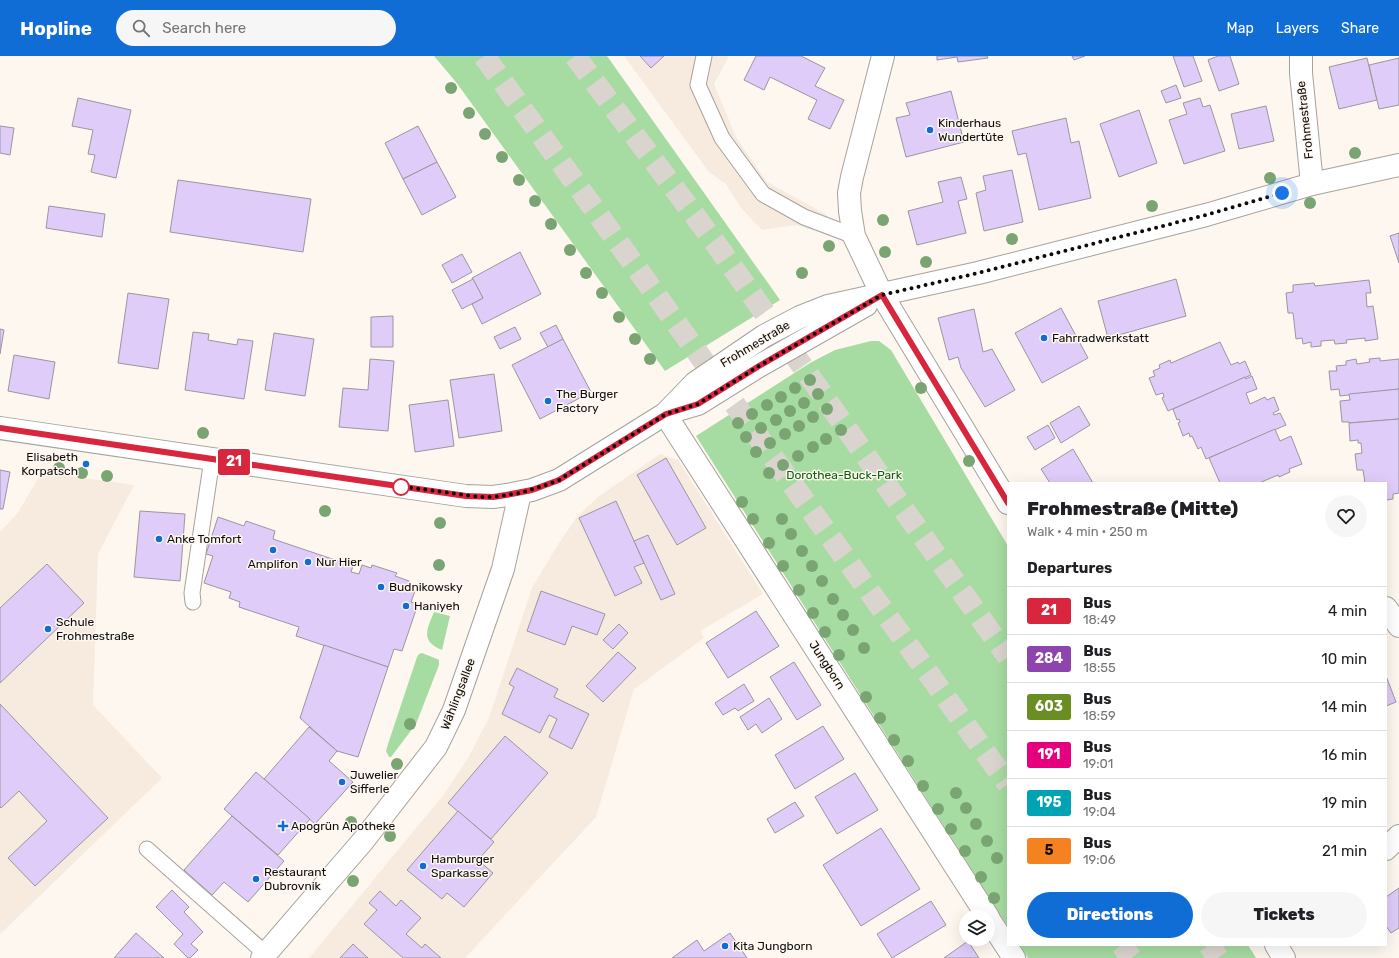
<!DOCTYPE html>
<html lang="en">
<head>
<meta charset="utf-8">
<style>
	:root { --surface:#fff; --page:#f6f6f6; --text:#202124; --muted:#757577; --line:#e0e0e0; --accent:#106dd6 }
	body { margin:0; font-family:Rubik,sans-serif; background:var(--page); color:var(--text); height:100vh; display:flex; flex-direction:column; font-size:15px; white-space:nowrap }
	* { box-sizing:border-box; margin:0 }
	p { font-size:13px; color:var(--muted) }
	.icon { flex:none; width:22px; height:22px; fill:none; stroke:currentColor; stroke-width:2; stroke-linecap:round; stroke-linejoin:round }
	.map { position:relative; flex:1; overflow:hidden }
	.details { position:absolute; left:1007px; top:426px; width:380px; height:464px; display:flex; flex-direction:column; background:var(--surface); border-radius:0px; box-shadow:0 4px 16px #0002 }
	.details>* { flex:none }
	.badge { padding:0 8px; border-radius:3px; font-size:14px; line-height:26px }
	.buttons { position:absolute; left:959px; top:854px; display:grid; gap:8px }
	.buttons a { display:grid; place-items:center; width:36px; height:36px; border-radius:50%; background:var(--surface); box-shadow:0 4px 16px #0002; font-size:20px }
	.you { position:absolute; width:20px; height:20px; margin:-10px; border:3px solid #fff; border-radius:50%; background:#1a73e8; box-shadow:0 0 0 6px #1a73e833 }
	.map>.badge { position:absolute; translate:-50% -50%; box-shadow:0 0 0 2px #fff }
	h2 { padding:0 20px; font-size:15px; line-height:36px }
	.round { display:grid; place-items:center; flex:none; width:42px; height:42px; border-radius:21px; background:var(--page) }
	.summary { display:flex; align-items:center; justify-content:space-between; height:68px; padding:0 20px }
	h1 { font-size:19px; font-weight:800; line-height:30px }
	.primary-button { display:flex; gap:8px; margin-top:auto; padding:8px 20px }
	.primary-button a { flex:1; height:46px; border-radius:24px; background:var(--accent); color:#fff; font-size:16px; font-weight:800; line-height:46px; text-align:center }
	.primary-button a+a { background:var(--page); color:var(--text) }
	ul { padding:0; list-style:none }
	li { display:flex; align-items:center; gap:12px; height:48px; padding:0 20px; border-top:1px solid var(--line) }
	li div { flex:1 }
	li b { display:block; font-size:15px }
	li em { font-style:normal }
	li .badge { min-width:44px; font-weight:700; text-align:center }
	header { display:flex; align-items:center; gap:24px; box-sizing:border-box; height:56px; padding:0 20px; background:var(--accent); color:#fff }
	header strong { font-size:19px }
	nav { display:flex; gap:22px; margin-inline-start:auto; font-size:14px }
	.search { width:280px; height:36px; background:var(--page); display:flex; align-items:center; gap:10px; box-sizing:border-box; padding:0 14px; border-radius:22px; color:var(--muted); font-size:15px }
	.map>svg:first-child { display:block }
</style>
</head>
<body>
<header>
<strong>Hopline</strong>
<div class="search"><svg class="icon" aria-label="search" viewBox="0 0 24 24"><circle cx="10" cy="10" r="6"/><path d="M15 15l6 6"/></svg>Search here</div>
<nav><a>Map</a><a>Layers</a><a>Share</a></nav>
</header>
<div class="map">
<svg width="1399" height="902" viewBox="0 0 1399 902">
	<rect width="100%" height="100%" fill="#fdf7f0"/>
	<g fill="#f6ebde">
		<polygon points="624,0 729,0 714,28 736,81 767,126 827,159 830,180 796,169 762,174 741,152 726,128 709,116"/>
		<polygon points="660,398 678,404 763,538 700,575 704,582 634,633 596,761 465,902 309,902 445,737 468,702 489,662 532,532 557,490 576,462 598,441"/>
		<polygon points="42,416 134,429 98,498 93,649 162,722 0,878 0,476 17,458"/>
	</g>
	<g fill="#a6dca1">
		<polygon points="434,0 607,0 780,244 665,315 456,26"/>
		<polygon points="871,285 879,285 891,294 1008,490 1008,871 696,380 810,307 835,294"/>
		<path d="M434 556 450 560 442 594C420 585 427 573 434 556Z"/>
		<polygon points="422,597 437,603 439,604 439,609 416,668 391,701 389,701 386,695 388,688 417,601 419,598"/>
		<polygon points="1020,889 1248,889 1256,902 1028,902"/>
	</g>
	<g fill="#dfccf9" stroke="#9a979e">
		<polygon points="640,0 664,0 651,12"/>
		<polygon points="756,0 801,0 825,12 815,30 844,44 830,73 808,63 817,44 770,21 764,34 744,24"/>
		<polygon points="937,0 987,0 988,2 958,6 957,1 937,4"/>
		<polygon points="1072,0 1085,0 1074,4"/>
		<polygon points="1173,0 1193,0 1202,25 1184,31"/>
		<polygon points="1218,0 1230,0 1239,28 1219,35 1208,4"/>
		<polygon points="1367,2 1377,44 1339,53 1329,11"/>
		<polygon points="1399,2 1399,49 1379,53 1369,9"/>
		<polygon points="1176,29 1181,42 1166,47 1161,35"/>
		<polygon points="951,35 964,86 906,101 896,62 910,59 906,47"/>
		<polygon points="78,42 131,54 116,122 91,116 95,99 88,98 93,74 72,70"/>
		<polygon points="1200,42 1203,51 1210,49 1225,95 1184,108 1169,64 1187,58 1183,47"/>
		<polygon points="1266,50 1274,85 1239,93 1231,58"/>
		<polygon points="1139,54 1157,107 1119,121 1100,68"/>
		<polygon points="1066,62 1071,87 1079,85 1091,142 1039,154 1026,97 1018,99 1012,75"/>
		<polygon points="0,70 14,72 10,99 0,97"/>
		<polygon points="418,70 437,106 403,123 385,87"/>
		<polygon points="437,106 456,141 422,159 403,123"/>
		<polygon points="1012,114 1023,166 984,175 976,137 986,134 983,120"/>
		<polygon points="961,121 967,143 958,145 966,177 917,189 908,155 943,146 938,126"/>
		<polygon points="178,124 311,143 303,196 170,176"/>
		<polygon points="49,150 105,158 102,181 46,172"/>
		<polygon points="1399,177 1399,207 1390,180"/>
		<polygon points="520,196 541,238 482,268 472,248 483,242 472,222"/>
		<polygon points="462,198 472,216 452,227 442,209"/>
		<polygon points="473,223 483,242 462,253 452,234"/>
		<polygon points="1176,223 1186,260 1108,282 1098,245"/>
		<polygon points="1369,224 1371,237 1366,237 1367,251 1373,250 1378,283 1365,285 1365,282 1346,284 1347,287 1335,288 1334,284 1321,285 1321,290 1311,291 1311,286 1303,288 1302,282 1296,283 1293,257 1288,257 1286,237 1293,236 1293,229 1314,227 1315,230"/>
		<polygon points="128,237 169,243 158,313 118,307"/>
		<polygon points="1061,252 1088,302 1042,327 1015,277"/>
		<polygon points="974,253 983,296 992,293 1015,334 985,351 961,312 958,301 949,304 938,262"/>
		<polygon points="393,260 393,291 371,291 371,261"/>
		<polygon points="556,269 563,283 548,291 540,277"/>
		<polygon points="515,271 521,283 500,293 494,281"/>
		<polygon points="0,273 4,274 0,298"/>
		<polygon points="193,276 209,278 208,284 237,289 238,283 253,285 244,343 185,334"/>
		<polygon points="274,277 314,283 305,340 265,334"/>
		<polygon points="563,283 591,336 540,363 512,309"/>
		<polygon points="1220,286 1231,309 1238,306 1239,308 1245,305 1251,319 1168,355 1162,342 1164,341 1163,337 1156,339 1149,322 1155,320 1153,315 1160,312 1159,309 1170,304 1171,307"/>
		<polygon points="14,299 55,306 49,343 8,335"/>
		<polygon points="1380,302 1380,305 1399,303 1399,333 1340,340 1339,333 1331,334 1329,315 1337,315 1336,310 1346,309 1346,305 1356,303 1357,308 1370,306 1369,303"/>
		<polygon points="370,303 394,305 388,375 339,371 343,332 368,334"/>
		<polygon points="494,318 502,375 459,382 450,324"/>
		<polygon points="1252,320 1257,333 1246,337 1250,348 1265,341 1267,344 1274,341 1279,354 1273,357 1274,359 1280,357 1286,369 1206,403 1201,391 1198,393 1192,380 1190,381 1189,377 1183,380 1178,367 1180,366 1179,363 1177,364 1173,353 1245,321 1246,323"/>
		<polygon points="1399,333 1399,363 1349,367 1349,366 1342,366 1340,345 1350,344 1349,338"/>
		<polygon points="448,344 454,390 415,396 409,349"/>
		<polygon points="1079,350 1090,369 1061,387 1050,367"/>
		<polygon points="1399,363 1399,437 1393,438 1393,443 1386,444 1386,427 1363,427 1365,427 1363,414 1357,414 1355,398 1362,397 1361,387 1358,387 1358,384 1350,385 1349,367"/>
		<polygon points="1048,369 1055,382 1035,394 1027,381"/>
		<polygon points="1275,373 1280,385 1291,380 1302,408 1289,413 1290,416 1279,421 1278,419 1259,427 1220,427 1209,402"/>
		<polygon points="1073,393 1093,427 1050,427 1041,413"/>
		<polygon points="666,402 706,472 677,489 637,419"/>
		<polygon points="0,414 10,416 3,453 0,453"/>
		<polygon points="616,445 644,507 634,511 642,527 615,540 579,462"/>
		<polygon points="140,455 185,458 180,525 134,521"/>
		<polygon points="218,461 244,470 246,465 275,475 273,483 353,510 351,516 359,518 362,509 371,512 372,509 397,517 395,520 409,525 415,535 411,546 418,548 402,595 394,593 388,611 296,580 299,571 239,551 240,546 229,542 231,536 204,527 213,500 206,498"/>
		<polygon points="648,479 675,538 661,544 634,485"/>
		<polygon points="47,508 84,547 0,627 0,552"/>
		<polygon points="541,535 605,558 597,579 572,570 565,589 527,575"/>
		<polygon points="756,555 779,590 728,622 706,587"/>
		<polygon points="619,568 628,577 613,593 603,584"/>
		<polygon points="324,589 388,611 358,701 337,695 300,662"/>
		<polygon points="618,596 636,612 603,646 586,630"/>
		<polygon points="794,606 821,649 797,664 770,621"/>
		<polygon points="517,612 558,633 554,641 589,658 572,693 549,681 557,663 549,659 540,677 502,658 514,631 509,628"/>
		<polygon points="1386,620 1396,646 1386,650"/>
		<polygon points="744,628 754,645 738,655 735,652 723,659 715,647"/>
		<polygon points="769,642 782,663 762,677 756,668 748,674 740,661"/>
		<polygon points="0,648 108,762 35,830 8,802 47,765 19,735 1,752 0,751"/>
		<polygon points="823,670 844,703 795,733 775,699"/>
		<polygon points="309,671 337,695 329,705 353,726 315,768 264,723"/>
		<polygon points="505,680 548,717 491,783 448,747"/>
		<polygon points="256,716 310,763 278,799 224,753"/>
		<polygon points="855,717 878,754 837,778 815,741"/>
		<polygon points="795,746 804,760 775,777 767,763"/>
		<polygon points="458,755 494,786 478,804 493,817 464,851 447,837 442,843 407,814"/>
		<polygon points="232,760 284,805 248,846 224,826 212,839 184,814"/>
		<polygon points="881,772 920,833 861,870 823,809"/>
		<polygon points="1399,832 1399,872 1391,877 1386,870 1386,841"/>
		<polygon points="172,834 189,851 184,856 203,876 191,888 198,894 190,902 188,902 174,888 183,878 156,851"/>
		<polygon points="380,835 396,850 401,844 421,862 406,878 422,892 425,888 441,902 403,902 364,868 377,854 369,847"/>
		<polygon points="931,845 946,869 892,902 877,878"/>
		<polygon points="136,877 164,902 114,902"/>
		<polygon points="730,877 747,902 672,902 697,884 704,895"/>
		<polygon points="968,885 979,902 944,902"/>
		<polygon points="353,888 368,902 340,902"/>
	</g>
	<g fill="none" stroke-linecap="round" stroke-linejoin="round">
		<g stroke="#d9d4ce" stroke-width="22" stroke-dasharray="22 11" stroke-linecap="butt">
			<polyline points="484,0 1008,728"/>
			<polyline points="575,0 716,188 1008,601"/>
			<polyline points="1122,889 1131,902"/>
			<polyline points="1209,889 1218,902"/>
		</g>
		<defs>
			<g id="service">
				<polyline points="704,0 698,29 722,82 763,138 804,161 854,180"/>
				<polyline points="193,546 192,537 212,403"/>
				<polyline points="147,793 266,898"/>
			</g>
			<g id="minor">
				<polyline points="883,0 852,121 849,137 850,155 854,180 882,239 1008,447"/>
				<polyline points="1301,0 1301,17 1312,128"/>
				<polyline points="665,358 988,861"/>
				<polyline points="1386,552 1399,570"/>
				<polyline points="1386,793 1399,780"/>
				<polyline points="988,862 1014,902"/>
				<polyline points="1276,889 1284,902"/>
				<polyline points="262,902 363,785 436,691 454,654 503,513 520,437"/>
			</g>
			<g id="tertiary">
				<polyline points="667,357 698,348 759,310 866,249"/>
				<polyline points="0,372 466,440 493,441 507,439 532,434 559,424 665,358 695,327 764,280 800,261 828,250 978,217 1206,159 1312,128 1399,109"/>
			</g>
		</defs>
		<use href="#service" stroke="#a8a29c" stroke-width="17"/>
		<use href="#minor" stroke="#a8a29c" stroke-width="24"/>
		<use href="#tertiary" stroke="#a8a29c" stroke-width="24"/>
		<use href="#service" stroke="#fff" stroke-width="15"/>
		<use href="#minor" stroke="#fff" stroke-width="22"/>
		<use href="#tertiary" stroke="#fff" stroke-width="22"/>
	</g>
	<g fill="#7aa573">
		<circle cx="451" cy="32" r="6"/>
		<circle cx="469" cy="57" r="6"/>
		<circle cx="485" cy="78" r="6"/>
		<circle cx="1355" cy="97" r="6"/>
		<circle cx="502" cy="101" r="6"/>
		<circle cx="1270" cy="122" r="6"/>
		<circle cx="519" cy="124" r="6"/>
		<circle cx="535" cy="145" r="6"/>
		<circle cx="1310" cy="147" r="6"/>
		<circle cx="1152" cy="150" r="6"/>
		<circle cx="883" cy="164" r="6"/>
		<circle cx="551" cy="168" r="6"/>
		<circle cx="1012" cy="183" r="6"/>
		<circle cx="829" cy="190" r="6"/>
		<circle cx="570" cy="194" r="6"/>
		<circle cx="885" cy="196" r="6"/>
		<circle cx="926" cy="206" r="6"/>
		<circle cx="586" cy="217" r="6"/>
		<circle cx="802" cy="217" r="6"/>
		<circle cx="602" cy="237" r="6"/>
		<circle cx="619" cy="261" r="6"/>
		<circle cx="635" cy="283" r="6"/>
		<circle cx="650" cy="303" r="6"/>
		<circle cx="810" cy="324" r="6"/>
		<circle cx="795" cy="332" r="6"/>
		<circle cx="921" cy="332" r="6"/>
		<circle cx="818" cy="338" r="6"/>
		<circle cx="781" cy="341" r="6"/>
		<circle cx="804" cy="347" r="6"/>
		<circle cx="767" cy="349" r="6"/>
		<circle cx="827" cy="353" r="6"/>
		<circle cx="790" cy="355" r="6"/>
		<circle cx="752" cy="358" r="6"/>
		<circle cx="813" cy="361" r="6"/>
		<circle cx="776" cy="364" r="6"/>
		<circle cx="738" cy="367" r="6"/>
		<circle cx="799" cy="370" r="6"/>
		<circle cx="761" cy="372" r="6"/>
		<circle cx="841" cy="374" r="6"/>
		<circle cx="203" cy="377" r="6"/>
		<circle cx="785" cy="378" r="6"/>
		<circle cx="746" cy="381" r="6"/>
		<circle cx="826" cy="383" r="6"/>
		<circle cx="770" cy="387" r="6"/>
		<circle cx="813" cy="391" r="6"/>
		<circle cx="756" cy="396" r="6"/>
		<circle cx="798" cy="400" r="6"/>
		<circle cx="969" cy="405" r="6"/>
		<circle cx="783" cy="409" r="6"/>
		<circle cx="59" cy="412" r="6"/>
		<circle cx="82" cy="417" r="6"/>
		<circle cx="769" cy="417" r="6"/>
		<circle cx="107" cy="420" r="6"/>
		<circle cx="742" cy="446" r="6"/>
		<circle cx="325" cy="455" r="6"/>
		<circle cx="753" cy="463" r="6"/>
		<circle cx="782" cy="463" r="6"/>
		<circle cx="440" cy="467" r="6"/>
		<circle cx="791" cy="478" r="6"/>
		<circle cx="769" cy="487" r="6"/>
		<circle cx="802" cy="495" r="6"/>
		<circle cx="439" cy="509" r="6"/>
		<circle cx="783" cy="510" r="6"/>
		<circle cx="812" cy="510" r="6"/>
		<circle cx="822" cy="525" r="6"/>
		<circle cx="799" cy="534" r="6"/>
		<circle cx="833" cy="543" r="6"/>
		<circle cx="813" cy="557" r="6"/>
		<circle cx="843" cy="559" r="6"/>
		<circle cx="853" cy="574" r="6"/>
		<circle cx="825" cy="576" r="6"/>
		<circle cx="864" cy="592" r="6"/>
		<circle cx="839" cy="599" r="6"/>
		<circle cx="866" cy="641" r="6"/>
		<circle cx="880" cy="662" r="6"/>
		<circle cx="410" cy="668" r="6"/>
		<circle cx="894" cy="684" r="6"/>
		<circle cx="908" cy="705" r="6"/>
		<circle cx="397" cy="708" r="6"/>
		<circle cx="923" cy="730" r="6"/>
		<circle cx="956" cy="737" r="6"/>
		<circle cx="966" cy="752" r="6"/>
		<circle cx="938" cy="753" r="6"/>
		<circle cx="351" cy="766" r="6"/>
		<circle cx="976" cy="768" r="6"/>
		<circle cx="951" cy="773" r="6"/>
		<circle cx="390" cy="780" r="6"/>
		<circle cx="987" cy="785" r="6"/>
		<circle cx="965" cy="795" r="6"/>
		<circle cx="997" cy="802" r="6"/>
		<circle cx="981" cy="821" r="6"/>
		<circle cx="353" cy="825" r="6"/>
		<circle cx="994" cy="842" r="6"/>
	</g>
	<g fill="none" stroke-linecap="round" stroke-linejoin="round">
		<defs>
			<polyline id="line" points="0,372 466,440 493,441 506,439 532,434 559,424 666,358 698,348 759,310 882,239 1008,447"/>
		</defs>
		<use href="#line" stroke="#fff" stroke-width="9"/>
		<use href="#line" stroke="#d7263d" stroke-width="6"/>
		<polyline stroke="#0e0c0a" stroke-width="4" stroke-dasharray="0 7.2" points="401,431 399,430 479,441 493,441 520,437 546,429 559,424 666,358 698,348 759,310 882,239 978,217 1084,190 1206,159 1282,137"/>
	</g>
	<g fill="#106dd6" stroke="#fdf7f0" stroke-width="1.5">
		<circle cx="930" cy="74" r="4"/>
		<circle cx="1044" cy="282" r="4"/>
		<circle cx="548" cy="345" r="4"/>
		<circle cx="86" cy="408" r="4"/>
		<circle cx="159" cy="483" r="4"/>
		<circle cx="273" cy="494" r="4"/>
		<circle cx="308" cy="506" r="4"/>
		<circle cx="381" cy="531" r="4"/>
		<circle cx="406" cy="550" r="4"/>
		<circle cx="48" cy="573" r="4"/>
		<circle cx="342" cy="726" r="4"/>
		<path d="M281 764h4v4h4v4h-4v4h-4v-4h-4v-4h4z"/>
		<circle cx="423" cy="810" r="4"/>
		<circle cx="256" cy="823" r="4"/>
		<circle cx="725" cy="890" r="4"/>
	</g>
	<circle fill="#fff" stroke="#d7263d" stroke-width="2" cx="401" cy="431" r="8"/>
	<g text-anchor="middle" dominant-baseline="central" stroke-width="3" stroke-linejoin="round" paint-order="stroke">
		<g font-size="12" fill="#0e0c0a" stroke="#fdf7f0">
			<text transform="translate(1305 64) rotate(-96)">Frohmestraße</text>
			<text transform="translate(755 288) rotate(-31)">Frohmestraße</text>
			<text transform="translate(827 609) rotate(57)">Jungborn</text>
			<text transform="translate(458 638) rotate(-69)">Wählingsallee</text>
		</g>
		<g font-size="12" fill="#0e0c0a" stroke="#fdf7f0" text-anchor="start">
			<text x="938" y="67">Kinderhaus<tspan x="938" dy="14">Wundertüte</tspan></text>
			<text x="1052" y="282">Fahrradwerkstatt</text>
			<text x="556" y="338">The Burger<tspan x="556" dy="14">Factory</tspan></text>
			<text x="78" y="401" text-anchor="end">Elisabeth<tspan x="78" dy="14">Korpatsch</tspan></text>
			<text x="167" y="483">Anke Tomfort</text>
			<text x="316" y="506">Nur Hier</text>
			<text x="273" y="508" text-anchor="middle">Amplifon</text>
			<text x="389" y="531">Budnikowsky</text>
			<text x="414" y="550">Haniyeh</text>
			<text x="56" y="566">Schule<tspan x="56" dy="14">Frohmestraße</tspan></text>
			<text x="350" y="719">Juwelier<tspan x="350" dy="14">Sifferle</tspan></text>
			<text x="291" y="770">Apogrün Apotheke</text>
			<text x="431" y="803">Hamburger<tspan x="431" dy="14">Sparkasse</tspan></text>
			<text x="264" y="816">Restaurant<tspan x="264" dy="14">Dubrovnik</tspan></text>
			<text x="733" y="890">Kita Jungborn</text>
		</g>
		<g font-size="12" fill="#0e620c" stroke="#fdf7f0">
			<text x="844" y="419">Dorothea-Buck-Park</text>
		</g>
	</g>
</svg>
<div class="buttons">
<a><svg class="icon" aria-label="layers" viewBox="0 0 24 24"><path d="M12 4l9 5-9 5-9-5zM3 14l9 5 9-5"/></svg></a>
</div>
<div class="you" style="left:1282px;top:137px"></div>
<b class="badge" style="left:234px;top:406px;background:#d7263d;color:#fff">21</b>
<section class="details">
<div class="summary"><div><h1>Frohmestraße (Mitte)</h1><p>Walk · 4 min · 250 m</p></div><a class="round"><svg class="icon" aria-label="heart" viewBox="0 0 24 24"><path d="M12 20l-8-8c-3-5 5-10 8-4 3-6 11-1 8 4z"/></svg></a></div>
<h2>Departures</h2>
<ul>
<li><span class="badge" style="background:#d7263d;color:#fff">21</span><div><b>Bus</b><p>18:49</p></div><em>4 min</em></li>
<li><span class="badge" style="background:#8e44ad;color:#fff">284</span><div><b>Bus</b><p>18:55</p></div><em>10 min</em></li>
<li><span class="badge" style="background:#6b8e23;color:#fff">603</span><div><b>Bus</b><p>18:59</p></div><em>14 min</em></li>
<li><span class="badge" style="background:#e6007e;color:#fff">191</span><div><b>Bus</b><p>19:01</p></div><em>16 min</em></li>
<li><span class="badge" style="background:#00a3b4;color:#fff">195</span><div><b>Bus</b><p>19:04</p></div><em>19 min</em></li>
<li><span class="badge" style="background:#f58220;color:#111">5</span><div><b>Bus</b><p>19:06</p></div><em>21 min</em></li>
</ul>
<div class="primary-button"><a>Directions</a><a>Tickets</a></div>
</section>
</div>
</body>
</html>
